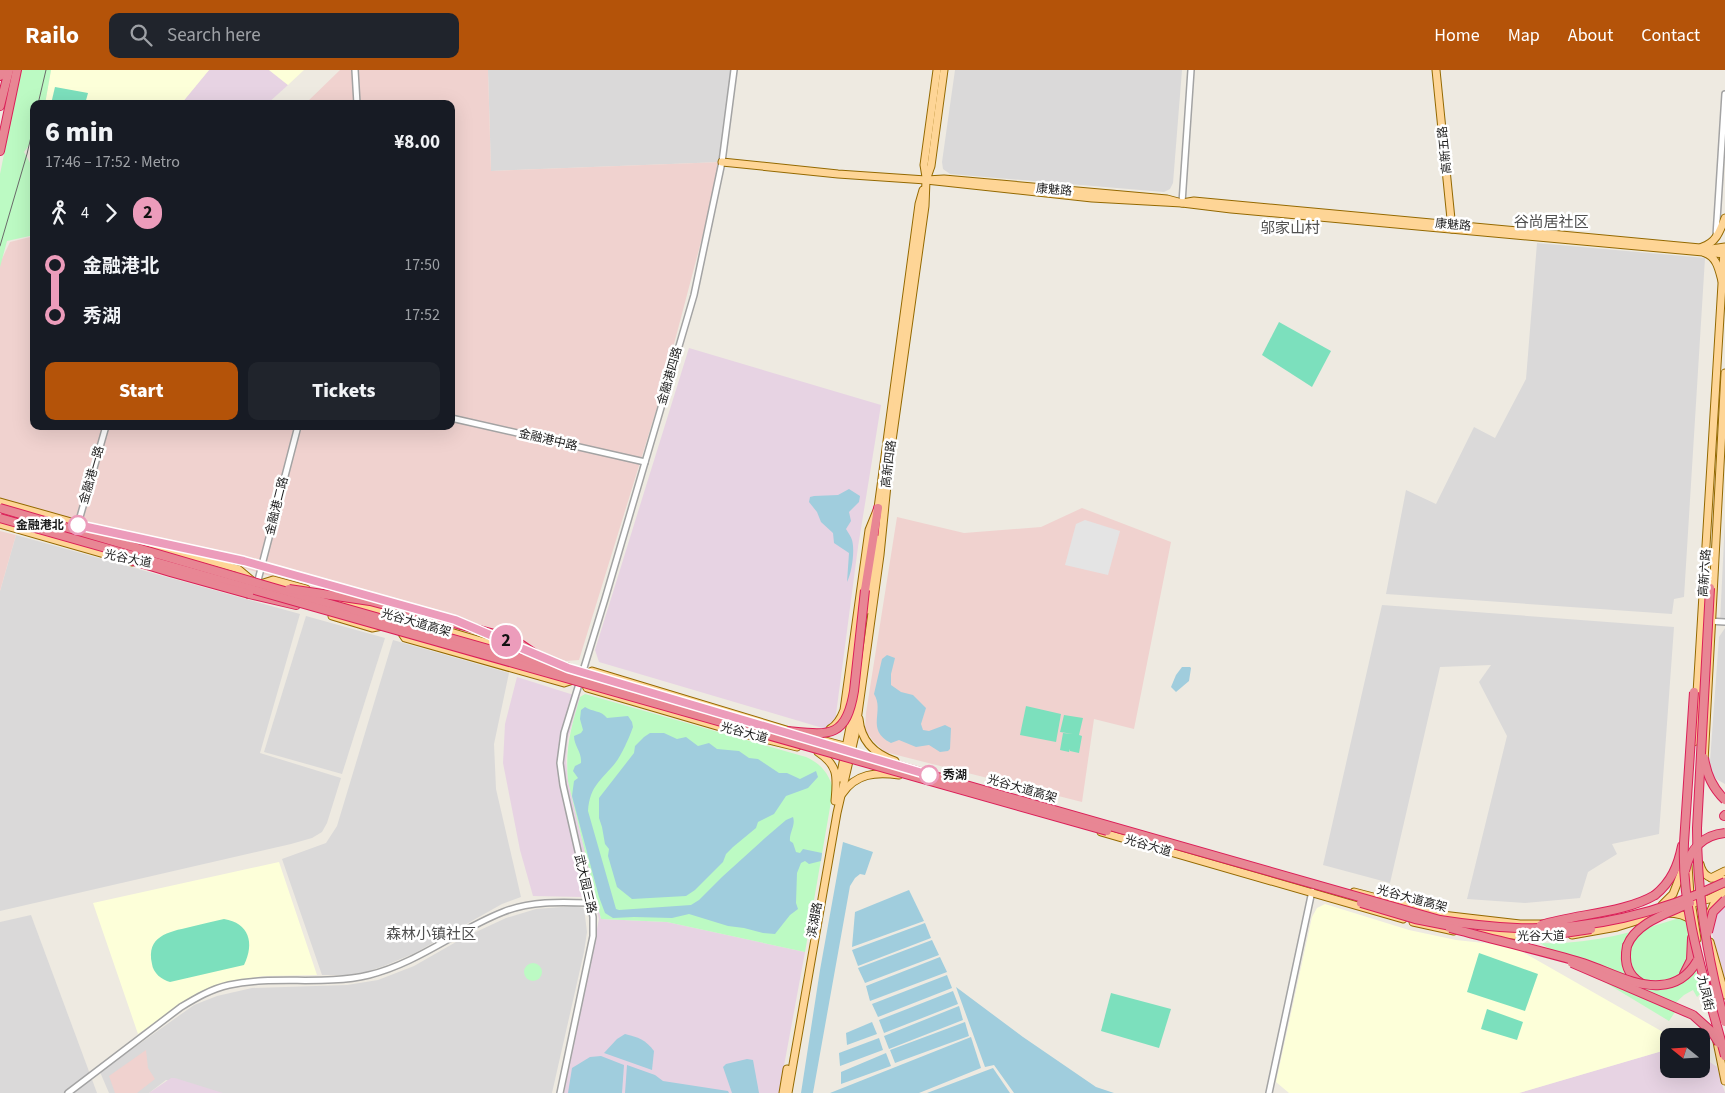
<!DOCTYPE html>
<html lang="en">
<head>
<meta charset="utf-8">
<style>
	:root { --surface:#171b24; --page:#20242c; --text:#f1f3f6; --muted:#9ea1a6; --accent:#b45309 }
	body { margin:0; font-family:"Source Sans 3","Noto Sans SC",sans-serif; background:var(--page); color:var(--text); height:100vh; display:flex; flex-direction:column; font-size:19px; white-space:nowrap }
	* { box-sizing:border-box; margin:0 }
	p { font-size:16px; color:var(--muted) }
	.icon { flex:none; width:28px; height:28px; fill:none; stroke:currentColor; stroke-width:2; stroke-linecap:round; stroke-linejoin:round }
	.map { position:relative; flex:1; overflow:hidden }
	.panel { position:absolute; left:30px; top:30px; width:425px; height:330px; display:flex; flex-direction:column; background:var(--surface); border-radius:10px; box-shadow:0 5px 20px #0002 }
	.panel>* { flex:none }
	.badge { padding:0 10px; border-radius:16px; font-size:18px; line-height:32px }
	.needle { width:32px; rotate:288deg }
	.buttons { position:absolute; left:1660px; top:958px; display:grid; gap:10px }
	.buttons a { display:grid; place-items:center; width:50px; height:50px; border-radius:10px; background:var(--surface); box-shadow:0 5px 20px #0002; font-size:25px }
	.map>.badge { position:absolute; translate:-50% -50%; box-shadow:0 0 0 2px #fff }
	.legs { display:flex; align-items:center; gap:8px; height:55px; padding:0 15px; font-size:16px }
	.legs p { margin-inline-start:auto }
	.head { display:flex; align-items:center; justify-content:space-between; height:85px; padding:0 15px }
	h1 { font-size:28px; font-weight:800; line-height:38px }
	.primary-button { display:flex; gap:10px; margin-top:auto; padding:10px 15px }
	.primary-button a { flex:1; height:58px; border-radius:10px; background:var(--accent); color:#fff; font-size:20px; font-weight:800; line-height:58px; text-align:center }
	.primary-button a+a { background:var(--page); color:var(--text) }
	ul { padding:0 15px; list-style:none }
	li { display:flex; align-items:center; gap:18px; height:50px; font-size:19px }
	li i { display:grid; place-items:center; width:8px; height:100%; margin:0 6px; background:currentColor }
	li i::after { content:''; width:12px; height:12px; margin:-6px; border:4px solid; border-radius:50%; background:var(--surface) }
	li p { margin-inline-start:auto }
	li:first-child i { background:linear-gradient(#0000 50%,currentColor 0) }
	li:last-child i { background:linear-gradient(currentColor 50%,#0000 0) }
	header { display:flex; align-items:center; gap:30px; box-sizing:border-box; height:70px; padding:0 25px; background:var(--accent); color:#fff }
	header strong { font-size:24px }
	nav { display:flex; gap:28px; margin-inline-start:auto; font-size:18px }
	.search { width:350px; height:45px; background:var(--page); display:flex; align-items:center; gap:12px; box-sizing:border-box; padding:0 18px; border-radius:10px; color:var(--muted); font-size:19px }
	.map>svg:first-child { display:block }
</style>
</head>
<body>
<header>
<strong>Railo</strong>
<div class="search"><svg class="icon" aria-label="search" viewBox="0 0 24 24"><circle cx="10" cy="10" r="6"/><path d="M15 15l6 6"/></svg>Search here</div>
<nav><a>Home</a><a>Map</a><a>About</a><a>Contact</a></nav>
</header>
<div class="map">
<svg width="1725" height="1023" viewBox="0 0 1725 1023">
	<rect width="100%" height="100%" fill="#eeeae1"/>
	<g fill="#dad9d9">
		<polygon points="488,0 734,0 722,92 491,101"/>
		<polygon points="955,0 1182,0 1173,113 1170,119 1164,122 950,104 943,99 942,92"/>
		<polygon points="1537,173 1705,188 1684,527 1674,529 1672,544 1386,524 1406,420 1436,434 1474,357 1495,368 1526,309"/>
		<polygon points="1725,450 1725,552 1720,552"/>
		<polygon points="16,465 300,544 260,683 341,708 327,753 322,762 312,768 291,774 0,841 0,521"/>
		<polygon points="1382,535 1674,557 1659,764 1612,774 1617,784 1588,802 1580,828 1525,833 1467,829 1507,666 1479,612 1491,595 1440,597 1390,813 1323,795"/>
		<polygon points="306,546 385,568 342,704 264,682"/>
		<polygon points="1725,558 1725,714 1709,705 1719,567"/>
		<polygon points="393,570 509,603 494,674 496,719 521,827 502,834 415,883 384,896 366,902 346,905 322,905 282,789 326,773 337,756"/>
		<polygon points="574,836 584,838 587,862 584,882 552,1023 220,1023 166,1010 149,1023 109,1023 100,1002 194,935 217,926 252,918 347,915 378,910 414,896 463,868 506,848 536,839"/>
		<polygon points="31,845 97,1023 0,1023 0,852"/>
	</g>
	<g fill="#f0d2cf">
		<polygon points="340,0 488,0 491,101 722,92 659,331 579,590 566,591 0,428 0,193 10,172 34,166 34,356 451,356 451,34 305,34"/>
		<polygon points="1082,438 1171,472 1134,659 1094,649 1082,732 885,682 874,672 865,660 866,643 897,447 964,463 1041,457"/>
		<polygon points="0,461 16,465 0,521"/>
		<polygon points="146,980 148,998 155,1009 137,1023 115,1023 109,1006"/>
	</g>
	<g fill="#e7d3e3">
		<polygon points="209,0 269,0 288,15 267,34 181,34"/>
		<polygon points="689,278 881,335 858,477 835,652 826,659 599,592 595,580"/>
		<polygon points="517,607 580,627 568,668 566,690 568,711 601,849 667,852 805,882 779,1023 564,1023 599,849 593,824 582,827 533,826 520,780 503,693 505,654"/>
		<polygon points="1725,836 1725,909 1709,853 1720,838"/>
		<polygon points="1669,979 1669,999 1701,999 1701,986 1717,997 1725,1023 1519,1023"/>
		<polygon points="171,1008 175,1008 223,1023 149,1023"/>
	</g>
	<g fill="#fdffd9">
		<polygon points="51,0 209,0 181,34 45,34"/>
		<polygon points="269,0 304,0 288,15"/>
		<polygon points="279,792 317,905 264,906 226,912 197,923 138,964 93,833"/>
		<polygon points="1325,834 1409,860 1456,870 1512,876 1670,966 1669,966 1669,979 1519,1023 1289,1023 1276,1012 1312,847 1317,838"/>
	</g>
	<g fill="#bcfac3">
		<polygon points="21,0 51,0 45,34 34,34 34,69 24,82 34,100 34,165 7,171 0,197 0,104"/>
		<path d="M585 624 806 687C820 693 830 704 833 720L805 882 667 852 601 849 568 711C565 678 571 658 580 627Z"/>
		<path d="M1676 849H1681L1689 854 1700 924 1697 927 1693 920 1684 925 1671 937 1675 942 1669 951 1540 873C1586 875 1632 863 1676 849Z"/>
		<circle cx="533" cy="902" r="9"/>
	</g>
	<g fill="#7ce0bd">
		<polygon points="55,17 88,23 85,34 51,34"/>
		<polygon points="1279,252 1331,281 1312,317 1262,285"/>
		<polygon points="1026,636 1061,644 1056,672 1020,665"/>
		<polygon points="1064,645 1083,648 1079,665 1082,666 1079,683 1070,681 1070,679 1069,682 1060,680 1063,663 1073,664 1060,662"/>
		<path d="M224 849C249 853 255 873 244 895L170 912C162 910 153 903 152 894 146 866 168 862 190 857 201 854 212 852 224 849Z"/>
		<polygon points="1479,883 1538,904 1525,941 1467,922"/>
		<polygon points="1111,923 1171,939 1159,978 1101,961"/>
		<polygon points="1487,939 1523,952 1517,970 1481,959"/>
	</g>
	<polygon fill="#e4e4e4" points="1085,450 1120,461 1108,505 1065,495 1076,454"/>
	<g fill="#a0cddd">
		<path d="M849 419 860 426 859 432 849 442 851 451 846 459C848 463 851 466 852 470 855 480 852 502 847 512L849 483 834 473 833 463 821 452 817 442 809 432 810 427 814 426 838 425Z"/>
		<path d="M887 585 895 588 891 604V615L901 622 913 625 926 638 921 654 923 660 929 661 945 655 951 658 950 679 948 681 940 682 929 675 916 677 899 670 891 673C865 660 885 641 874 624L882 589Z"/>
		<polygon points="1182,597 1190,597 1191,598 1189,611 1176,622 1171,617 1176,605"/>
		<path d="M585 637C592 642 601 640 607 648L628 646 632 652 633 657C630 666 621 686 616 692 601 711 590 715 588 741L616 839 619 840 691 835 699 830 722 807 765 768 786 750 793 747C796 755 789 763 790 771L793 773 796 782 800 783 803 779 822 783 821 791 809 794 805 791 801 793 797 803 796 833 798 839 790 845 775 864 763 863 744 858 728 856 689 844 672 848 634 847 613 848 605 843 599 827 572 726 574 711 578 708 573 701 575 696 581 693C582 682 574 676 574 666L581 663 583 660 580 649 581 640Z"/>
		<polygon points="650,663 664,663 677,669 686,667 698,676 709,673 717,679 739,681 749,688 758,689 779,703 787,703 800,709 816,701 818,707 808,718 786,726 774,744 758,752 756,758 733,777 726,784 723,792 695,820 686,826 632,829 617,817 608,786 609,779 605,774 602,757 599,748 599,728 634,683 635,676 644,667"/>
		<polygon points="843,772 873,782 865,805 860,804 855,808 850,816 813,1023 801,1023 820,900"/>
		<polygon points="909,820 924,851 852,877 855,842"/>
		<polygon points="925,853 931,868 858,896 852,880"/>
		<polygon points="932,870 939,885 865,913 858,898"/>
		<polygon points="940,887 947,902 870,931 866,916"/>
		<polygon points="947,905 952,918 878,947 872,934"/>
		<polygon points="956,917 1023,967 1096,1017 1114,1023 1014,1023 994,995 985,997"/>
		<polygon points="953,921 958,934 884,963 879,950"/>
		<polygon points="959,936 963,950 889,979 884,966"/>
		<polygon points="872,952 877,964 847,975 846,963"/>
		<polygon points="965,952 969,966 895,993 890,980"/>
		<path d="M625 964C638 967 646 970 654 981L652 1000 604 983 617 969Z"/>
		<polygon points="971,967 981,998 919,1023 830,1023"/>
		<polygon points="879,968 883,980 840,996 839,983"/>
		<polygon points="886,983 891,996 841,1014 841,1002"/>
		<polygon points="601,986 624,995 622,1023 568,1023 572,998 590,987"/>
		<polygon points="747,989 753,990 759,1023 732,1023 723,997 726,994"/>
		<polygon points="627,995 655,1005 663,1011 728,1021 729,1023 625,1023"/>
		<polygon points="993,998 1010,1023 927,1023"/>
	</g>
	<g fill="none" stroke-linecap="round" stroke-linejoin="round">
		<defs>
			<g id="minor">
				<polyline points="355,0 357,34"/>
				<polyline points="1182,133 1191,0"/>
				<polyline points="1716,166 1725,24"/>
				<polyline points="451,348 645,392"/>
				<polyline points="78,454 106,356"/>
				<polyline points="257,514 298,356"/>
				<polyline points="1708,551 1725,552"/>
				<path d="M68 1023 181 937C196 928 211 919 229 915 275 905 323 916 369 905 418 893 457 860 503 842 530 831 560 832 589 833"/>
				<polyline points="560,1023 593,866 593,847 563,715 560,693 564,663 605,529 694,225 722,92 734,0"/>
				<polyline points="1269,1023 1312,821"/>
			</g>
			<g id="major">
				<polyline points="1436,0 1452,159"/>
				<polyline points="722,92 838,104 926,110"/>
				<polyline points="926,107 924,95 937,0"/>
				<polygon points="944,109 1167,129 1182,133 1092,128 926,110"/>
				<path d="M1702 177C1716 173 1720 161 1725 148"/>
				<polyline points="1725,177 1711,179 1194,131 1182,133 1231,139 1725,184"/>
				<path d="M1705 183C1717 187 1719 200 1722 211"/>
				<polyline points="0,432 238,499 257,515 273,510 306,519"/>
				<polyline points="0,454 132,492"/>
				<polyline points="342,530 378,540 395,553 410,550 568,597 582,607 587,618 744,664 797,677"/>
				<polyline points="867,540 877,469"/>
				<polyline points="332,546 372,558 382,556"/>
				<polyline points="399,559 405,568 564,613 582,607 592,601 793,662"/>
				<path d="M859 649C861 671 874 684 895 691"/>
				<path d="M830 659C837 655 841 648 844 640L869 460 878 438 919 134 923 120"/>
				<polyline points="803,665 844,676"/>
				<polyline points="1694,672 1724,181"/>
				<path d="M818 682C839 696 837 707 835 731"/>
				<polyline points="1704,692 1725,303"/>
				<polyline points="840,708 854,637"/>
				<path d="M842 724C856 703 876 702 899 705"/>
				<polyline points="1101,762 1403,849"/>
				<path d="M1700 794C1703 807 1711 809 1723 809"/>
				<polyline points="1688,795 1690,825 1697,869"/>
				<polyline points="1711,808 1725,801"/>
				<polyline points="1354,822 1442,845 1520,854 1545,854"/>
				<polyline points="1662,835 1673,824 1684,796"/>
				<polyline points="1685,835 1709,829 1725,821"/>
				<path d="M1666 843C1676 843 1686 844 1693 852"/>
				<polyline points="1709,845 1716,829 1721,825"/>
				<polyline points="1413,852 1454,861"/>
				<polyline points="1480,863 1526,866"/>
				<polyline points="1572,865 1617,857 1659,844"/>
				<polyline points="1710,872 1725,925"/>
				<polyline points="1716,967 1725,1011"/>
				<polyline points="783,1023 787,999"/>
				<polyline points="788,1023 837,743 855,665 880,485 890,385 925,136 926,110 931,96 944,0"/>
			</g>
			<g id="highway">
				<polyline points="0,6 2,0"/>
				<polyline points="0,36 9,0"/>
				<polyline points="0,81 17,0"/>
				<polyline points="865,520 878,438"/>
				<polyline points="249,524 296,535"/>
				<polyline points="461,555 513,569 541,588"/>
				<polyline points="1724,746 1725,745"/>
				<path d="M1655 825C1671 812 1678 796 1682 776"/>
				<path d="M1627 876C1624 891 1627 905 1641 913"/>
				<polyline points="1684,904 1691,890 1692,868"/>
			</g>
		</defs>
		<use href="#minor" stroke="#a3a3a3" stroke-width="8"/>
		<use href="#major" stroke="#946900" stroke-width="9"/>
		<use href="#highway" stroke="#db1f58" stroke-width="10"/>
		<use href="#minor" stroke="#fff" stroke-width="5"/>
		<use href="#major" stroke="#fed596" stroke-width="7"/>
		<use href="#highway" stroke="#e88694" stroke-width="8"/>
		<g stroke="#6a6a6a" stroke-width="1">
			<polyline points="38,34 46,0"/>
			<polyline points="0,176 27,84 34,54"/>
		</g>
		<defs>
			<g id="highway-bridge">
				<path d="M0 438 274 518 1440 850C1466 854 1491 857 1517 858 1588 861 1661 843 1725 812"/>
				<polyline points="0,448 1107,761"/>
				<polyline points="127,489 170,502 249,524"/>
				<path d="M1710 518 1697 758C1697 824 1707 889 1725 952"/>
				<polyline points="289,519 370,531 461,555"/>
				<path d="M1694 622 1684 773C1681 845 1707 916 1725 986"/>
				<path d="M787 661C829 665 846 669 854 621L865 520"/>
				<path d="M1704 688C1707 705 1712 717 1725 730"/>
				<path d="M1685 801C1690 779 1703 765 1725 763"/>
				<polyline points="1361,833 1415,849 1456,857"/>
				<path d="M1541 855C1576 844 1625 843 1655 825"/>
				<path d="M1450 858C1495 870 1539 880 1583 893 1608 901 1634 917 1660 915 1677 914 1689 905 1697 891"/>
				<polyline points="1708,862 1713,842 1725,830"/>
				<polyline points="1520,863 1564,863 1591,859"/>
				<path d="M1627 876C1636 852 1669 843 1690 833"/>
				<polyline points="1572,893 1693,945 1712,962 1719,973"/>
			</g>
		</defs>
		<use href="#highway-bridge" stroke="#db1f58" stroke-width="10" stroke-linecap="butt"/>
		<use href="#highway-bridge" stroke="#e88694" stroke-width="8"/>
	</g>
	<g fill="none" stroke-linecap="round" stroke-linejoin="round">
		<defs>
			<polyline id="line-1" points="78,455 244,491 455,550 568,598 929,705"/>
		</defs>
		<use href="#line-1" stroke="#fff" stroke-width="11"/>
		<use href="#line-1" stroke="#ec9cbb" stroke-width="8"/>
	</g>
	<g fill="#fff" stroke="#ec9cbb" stroke-width="2.5">
		<circle cx="78" cy="455" r="9"/>
		<circle cx="929" cy="705" r="9"/>
	</g>
	<g text-anchor="middle" dominant-baseline="central" stroke-width="5" stroke-linejoin="round" paint-order="stroke">
		<g font-size="12" fill="#1c1c1c" stroke="#fff">
			<text transform="translate(1445 80) rotate(-96)">高新五路</text>
			<text transform="translate(1054 120) rotate(5)">康魅路</text>
			<text transform="translate(1453 155) rotate(5)">康魅路</text>
			<text transform="translate(670 306) rotate(-74)">金融港四路</text>
			<text transform="translate(548 370) rotate(13)">金融港中路</text>
			<text transform="translate(889 394) rotate(-83)">高新四路</text>
			<text transform="translate(92 405) rotate(-74)">金融港一路</text>
			<text transform="translate(277 436) rotate(-76)">金融港二路</text>
			<text transform="translate(128 489) rotate(11)">光谷大道</text>
			<text transform="translate(1705 503) rotate(-86)">高新六路</text>
			<text transform="translate(416 553) rotate(16)">光谷大道高架</text>
			<text transform="translate(744 663) rotate(15)">光谷大道</text>
			<text transform="translate(1022 719) rotate(16)">光谷大道高架</text>
			<text transform="translate(1148 776) rotate(16)">光谷大道</text>
			<text transform="translate(585 814) rotate(77)">武大园三路</text>
			<text transform="translate(1412 829) rotate(15)">光谷大道高架</text>
			<text transform="translate(815 850) rotate(-80)">滨湖路</text>
			<text x="1541" y="866">光谷大道</text>
			<text transform="translate(1705 923) rotate(77)">九凤街</text>
		</g>
		<g font-size="12" font-weight="bold" fill="#1c1c1c" stroke="#fff" text-anchor="end">
			<text x="64" y="455">金融港北</text>
			<text x="943" y="705" text-anchor="start">秀湖</text>
		</g>
		<g font-size="15" fill="#4f4f4f" stroke="#fff">
			<text x="1551" y="152">谷尚居社区</text>
			<text x="1290" y="158">邬家山村</text>
			<text x="431" y="864">森林小镇社区</text>
		</g>
	</g>
</svg>
<div class="buttons">
<a><svg class="needle" viewBox="-14 -14 28 28"><path d="M0-13l5 13h-10z" fill="#e53935"/><path d="M0 13l5-13h-10z" fill="#9ea1a6"/></svg></a>
</div>
<b class="badge" style="left:506px;top:571px;background:#ec9cbb;color:#111">2</b>
<section class="panel">
<div class="head"><div><h1>6 min</h1><p>17:46 – 17:52 · Metro</p></div><b>¥8.00</b></div>
<div class="legs"><svg class="icon" aria-label="walk" viewBox="0 0 24 24"><circle cx="13" cy="4" r="2"/><path d="M13 8l-2 6 4 7M11 14l-3 7M7 12l3-4h3l4 4"/></svg>4<svg class="icon" aria-label="forward" viewBox="0 0 24 24"><path d="M9 5l7 7-7 7"/></svg><b class="badge" style="background:#ec9cbb;color:#111">2</b></div>
<ul>
<li><i style="color:#ec9cbb"></i><b>金融港北</b><p>17:50</p></li>
<li><i style="color:#ec9cbb"></i><b>秀湖</b><p>17:52</p></li>
</ul>
<div class="primary-button"><a>Start</a><a>Tickets</a></div>
</section>
</div>
</body>
</html>
